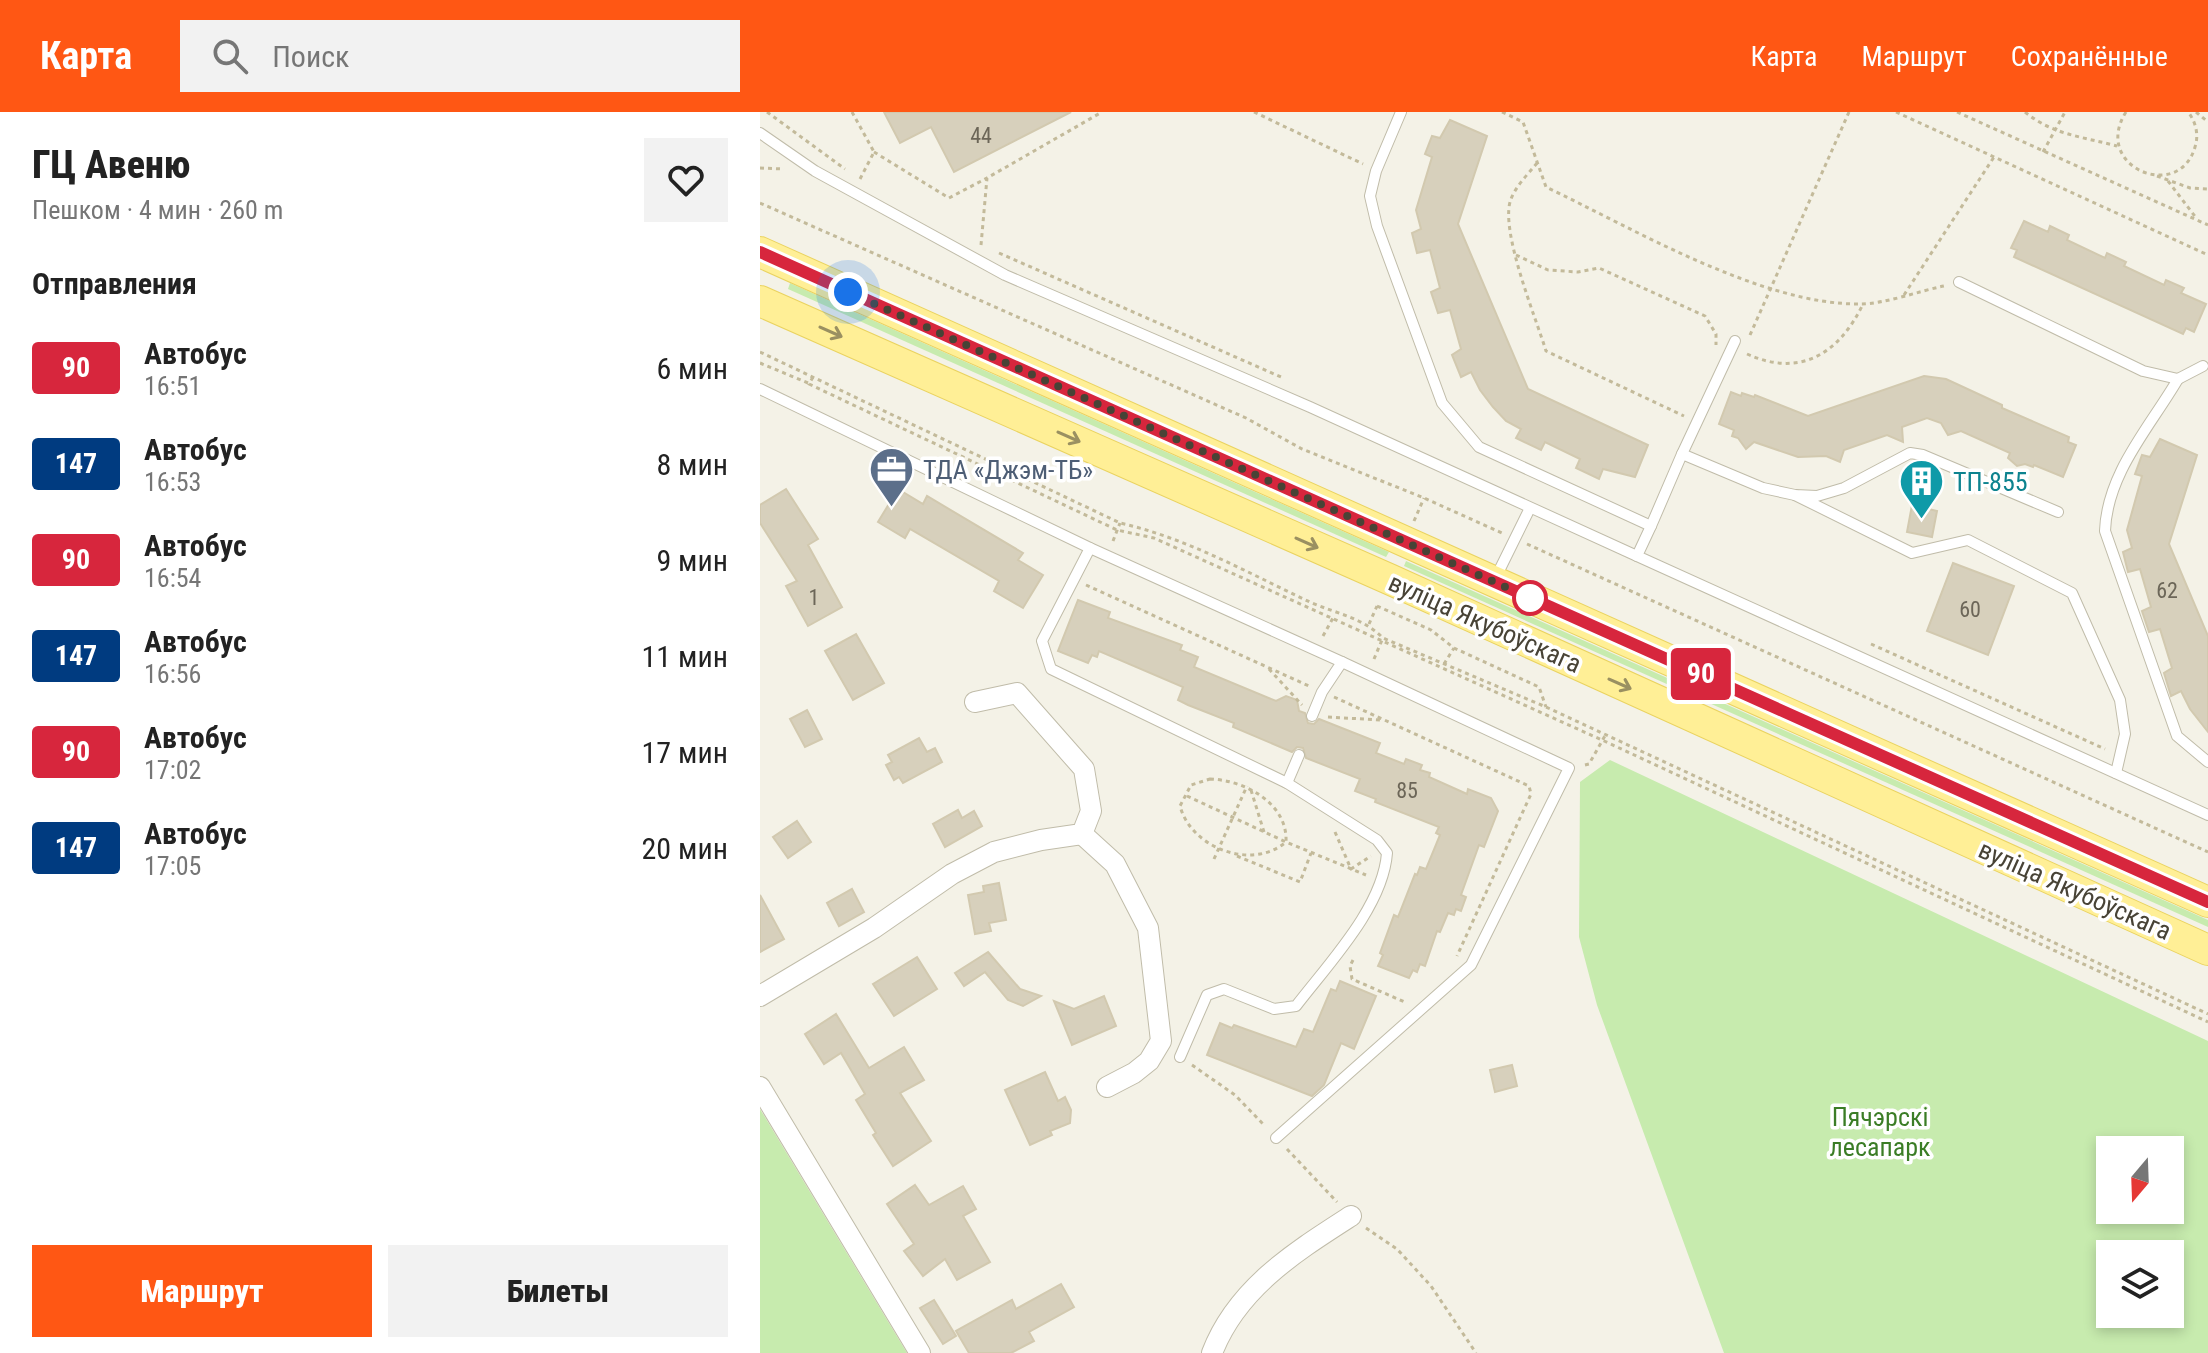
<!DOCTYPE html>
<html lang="ru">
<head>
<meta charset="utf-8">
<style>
	:root { --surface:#fff; --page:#f2f2f2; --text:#222; --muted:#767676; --accent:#ff5714 }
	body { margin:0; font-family:"Roboto Condensed",sans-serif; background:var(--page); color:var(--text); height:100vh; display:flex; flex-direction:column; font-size:30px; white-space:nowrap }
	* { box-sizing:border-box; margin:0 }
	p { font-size:26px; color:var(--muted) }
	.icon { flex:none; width:44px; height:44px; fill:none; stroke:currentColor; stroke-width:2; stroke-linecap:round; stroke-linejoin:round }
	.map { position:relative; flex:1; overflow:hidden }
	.side { display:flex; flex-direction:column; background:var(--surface); width:760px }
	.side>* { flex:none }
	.badge { padding:0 16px; border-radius:6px; font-size:28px; line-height:52px }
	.needle { width:52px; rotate:199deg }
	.fabs { position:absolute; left:1336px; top:1024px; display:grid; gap:16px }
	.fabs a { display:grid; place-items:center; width:88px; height:88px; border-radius:0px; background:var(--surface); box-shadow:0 4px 12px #0003; font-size:40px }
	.you { position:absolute; width:40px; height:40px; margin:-20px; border:6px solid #fff; border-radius:50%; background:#1a73e8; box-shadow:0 0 0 12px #1a73e833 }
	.map>.badge { position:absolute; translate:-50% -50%; box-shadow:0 0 0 4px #fff }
	h2 { padding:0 32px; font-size:30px; line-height:72px }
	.round { display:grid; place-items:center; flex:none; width:84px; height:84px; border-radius:0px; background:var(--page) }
	.overview { display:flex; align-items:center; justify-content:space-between; height:136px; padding:0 32px }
	h1 { font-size:38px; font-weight:800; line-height:60px }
	.button { display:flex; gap:16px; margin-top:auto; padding:16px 32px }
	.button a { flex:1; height:92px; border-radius:0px; background:var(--accent); color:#fff; font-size:32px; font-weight:800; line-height:92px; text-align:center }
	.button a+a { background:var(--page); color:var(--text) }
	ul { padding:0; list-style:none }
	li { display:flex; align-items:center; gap:24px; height:96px; padding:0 32px }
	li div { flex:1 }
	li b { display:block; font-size:30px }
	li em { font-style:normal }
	li .badge { min-width:88px; font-weight:700; text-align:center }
	header { display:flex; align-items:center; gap:48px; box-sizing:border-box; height:112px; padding:0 40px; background:var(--accent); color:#fff }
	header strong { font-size:38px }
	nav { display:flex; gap:44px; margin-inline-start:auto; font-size:28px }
	.search { width:560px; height:72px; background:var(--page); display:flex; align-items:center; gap:20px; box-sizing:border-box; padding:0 28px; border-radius:0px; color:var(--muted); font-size:30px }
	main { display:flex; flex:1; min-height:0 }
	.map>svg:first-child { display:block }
</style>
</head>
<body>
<header>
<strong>Карта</strong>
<div class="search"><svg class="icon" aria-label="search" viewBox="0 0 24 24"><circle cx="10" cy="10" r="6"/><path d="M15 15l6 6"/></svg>Поиск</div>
<nav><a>Карта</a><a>Маршрут</a><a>Сохранённые</a></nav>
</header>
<main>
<section class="side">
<div class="overview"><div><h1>ГЦ Авеню</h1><p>Пешком · 4 мин · 260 m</p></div><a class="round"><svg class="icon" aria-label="heart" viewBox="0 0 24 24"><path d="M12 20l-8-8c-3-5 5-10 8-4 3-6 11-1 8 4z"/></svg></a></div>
<h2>Отправления</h2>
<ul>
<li><span class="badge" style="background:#d7263d;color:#fff">90</span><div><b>Автобус</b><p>16:51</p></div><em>6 мин</em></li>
<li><span class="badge" style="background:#003b80;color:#fff">147</span><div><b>Автобус</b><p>16:53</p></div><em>8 мин</em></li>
<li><span class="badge" style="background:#d7263d;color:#fff">90</span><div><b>Автобус</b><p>16:54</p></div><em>9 мин</em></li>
<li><span class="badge" style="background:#003b80;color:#fff">147</span><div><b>Автобус</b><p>16:56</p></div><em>11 мин</em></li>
<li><span class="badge" style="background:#d7263d;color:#fff">90</span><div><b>Автобус</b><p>17:02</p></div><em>17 мин</em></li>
<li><span class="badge" style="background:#003b80;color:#fff">147</span><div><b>Автобус</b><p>17:05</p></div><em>20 мин</em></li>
</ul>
<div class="button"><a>Маршрут</a><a>Билеты</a></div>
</section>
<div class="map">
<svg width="1448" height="1241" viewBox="0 0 1448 1241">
	<rect width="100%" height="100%" fill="#f4f2e7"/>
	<g fill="#c7ebae" fill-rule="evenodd">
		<polygon points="30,171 629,440 626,445 28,177"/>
		<polygon points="646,449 1448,808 1448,815 644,454"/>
		<path d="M850 648 1448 929V1241H964L837 893 819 825 820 670ZM1410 1038V1098H1350V1038ZM1410 1142V1202H1350V1142Z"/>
		<polygon points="0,997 147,1241 0,1241"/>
	</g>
	<g fill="#d7d0bc" stroke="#d2c9af" stroke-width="2">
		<polygon points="124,0 311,0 194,60 171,15 140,31"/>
		<polygon points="690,8 727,24 698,112 768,277 888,333 875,365 843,357 839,367 816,356 820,347 785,330 781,338 756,326 761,317 746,309 733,295 720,278 711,260 701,265 692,243 701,237 690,198 678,201 671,180 680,176 670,138 657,141 652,121 661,117 656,98 672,45 665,42 672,24 680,26"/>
		<polygon points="1264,109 1288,120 1290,114 1309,123 1307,128 1345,146 1347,141 1366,150 1364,154 1404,173 1406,168 1424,176 1421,181 1446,192 1434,220 1426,216 1423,222 1254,145 1257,138 1251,136"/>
		<polygon points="1164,264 1186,267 1242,293 1242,296 1309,325 1308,330 1316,333 1303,365 1274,353 1273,355 1265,352 1257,354 1248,346 1250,341 1201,319 1188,323 1181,311 1167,306 1142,315 1143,330 1127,323 1084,338 1080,350 1066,344 1038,345 994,330 986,337 978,326 972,324 974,318 959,312 971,280 981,284 982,281 994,285 995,283 1048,304"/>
		<polygon points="1400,327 1437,343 1409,432 1448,524 1448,620 1430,597 1421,579 1411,584 1404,561 1412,556 1400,517 1389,520 1382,499 1391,495 1380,457 1368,460 1363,440 1372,436 1367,418 1382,364 1375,362 1382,343 1390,345"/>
		<polygon points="26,377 58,427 48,433 82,495 48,514 26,474 37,469 0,411 0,393"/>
		<polygon points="138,377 163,392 167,384 263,441 258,448 283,463 263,496 234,479 239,469 150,417 145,426 118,410"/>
		<polygon points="1152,393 1177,399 1172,425 1147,420"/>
		<polygon points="1193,451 1254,474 1228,543 1167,519"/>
		<polygon points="318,488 350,500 348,506 422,533 420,538 438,545 434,555 516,589 526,584 537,588 539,599 545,601 548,611 554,612 559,607 620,631 616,641 644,652 646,647 662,653 660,658 670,661 669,665 707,682 708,677 731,686 738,699 724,735 719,733 701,783 706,785 701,799 696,797 694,803 688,801 680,820 677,819 665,854 660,852 657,860 653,858 649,866 618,854 623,843 620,841 634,803 638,805 655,762 657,763 660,755 666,757 680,723 676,721 679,715 615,690 616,687 595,679 600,667 546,646 543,636 537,635 532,640 473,615 474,611 428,593 418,588 423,575 339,539 337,545 332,543 328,551 298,539"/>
		<polygon points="96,522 124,571 93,588 65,539"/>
		<polygon points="47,598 62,627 45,635 30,607"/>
		<polygon points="159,626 167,640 175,636 182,650 143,671 139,665 134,668 126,653 132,650 128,643"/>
		<polygon points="198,698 202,706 214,699 222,714 185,735 173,712"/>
		<polygon points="37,709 51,730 28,746 13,725"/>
		<polygon points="239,771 246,808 229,811 231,819 215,822 208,783 224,780 223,774"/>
		<polygon points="92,777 104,800 79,814 67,791"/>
		<polygon points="0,783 24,827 0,840"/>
		<polygon points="228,840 260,877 281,884 263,894 248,888 225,860 204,874 195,861"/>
		<polygon points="157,845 177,877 134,904 113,872"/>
		<polygon points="580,869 616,884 594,937 581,931 564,973 552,984 447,943 460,911 472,916 474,913 536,935 544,917 553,920 571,877 576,879"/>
		<polygon points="344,884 356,914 312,933 294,889 314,897"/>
		<polygon points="76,902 109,956 144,935 164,968 140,981 171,1029 133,1054 113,1023 116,1021 96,988 105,982 81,941 64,952 45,922"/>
		<polygon points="752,953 757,974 735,980 730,958"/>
		<polygon points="285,960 298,989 305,985 311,998 310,1011 290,1019 292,1023 270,1033 245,978"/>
		<polygon points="155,1073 169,1093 203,1074 216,1097 203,1104 230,1150 197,1168 185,1147 163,1164 144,1139 154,1132 127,1092"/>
		<polygon points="301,1172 314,1195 269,1220 274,1229 251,1241 209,1241 196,1219 252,1188 256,1197"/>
		<polygon points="174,1188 196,1224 183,1232 160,1196"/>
	</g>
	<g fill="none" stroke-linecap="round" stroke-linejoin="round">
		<defs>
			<g id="service">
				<polyline points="641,0 616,59 610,84 617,114 682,291 719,335 891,414 877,444 1448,703"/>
				<polyline points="0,21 55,59 245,163 550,295 877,444"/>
				<polyline points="1199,170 1383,259 1418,267 1443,254"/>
				<path d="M1418 267C1390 315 1347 361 1345 419L1417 624 1448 650"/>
				<polyline points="0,277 330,436 582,550 562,580 552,604"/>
				<polyline points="922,342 975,229"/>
				<polyline points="1035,383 1152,441 1208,428 1312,481 1360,588 1365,622 1356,661"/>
				<polyline points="891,414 922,342 1003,376 1035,383 1057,384 1084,376 1150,341 1163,343 1298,400"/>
				<path d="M330 436 282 529 291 557 527 671 617 728 627 741C623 795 569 851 536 894L514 897 464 877 447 883 420 945"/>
				<polyline points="735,467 770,396"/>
				<polyline points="527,671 539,643"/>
				<polyline points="516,1026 711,853 809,656 582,550"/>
			</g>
			<g id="minor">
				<polyline points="322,722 355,752 388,816 401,929 389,949 374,961 347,975"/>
				<polyline points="0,884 114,816 192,762 234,740 281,728 322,722 331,699 324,657 257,581 215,590"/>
				<polyline points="0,975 160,1241"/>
				<path d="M452 1241C477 1176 535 1140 591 1104"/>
			</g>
			<g id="primary">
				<polyline points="0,140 1448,790"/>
				<polyline points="0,189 629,467 1448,838"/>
			</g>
		</defs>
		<use href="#service" stroke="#c0bca9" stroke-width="12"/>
		<use href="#minor" stroke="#c0bca9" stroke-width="22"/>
		<use href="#primary" stroke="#ead360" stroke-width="32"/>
		<g stroke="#c3ba9a" stroke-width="3" stroke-dasharray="4 4" stroke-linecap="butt">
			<polyline points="7,0 85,57"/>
			<polyline points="92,0 114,40 100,67"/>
			<polyline points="494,0 603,52"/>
			<path d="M742 0 763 10 786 75C874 117 1002 193 1100 192 1125 192 1159 179 1184 174"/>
			<polyline points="1136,0 1448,143"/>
			<polyline points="1197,0 1448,113"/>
			<path d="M1265 0C1293 23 1324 25 1357 34"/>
			<path d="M1366 0C1331 55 1419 91 1435 35 1439 23 1436 10 1428 0"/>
			<polyline points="1436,0 1448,10"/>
			<polyline points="114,40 189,86 227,66"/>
			<polyline points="1283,40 1305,0"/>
			<path d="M777 51C768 62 756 74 751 87 739 117 776 206 786 239L924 304"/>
			<polyline points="0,56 24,57"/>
			<polyline points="1397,64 1430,76 1448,77"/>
			<polyline points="1408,69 1437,107"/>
			<polyline points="0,91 486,306 542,337 664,386 742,421"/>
			<polyline points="221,133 227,66 342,0"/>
			<polyline points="239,141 521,265"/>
			<polyline points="756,143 788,158 818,160 839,156 945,204 956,222 956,233"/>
			<polyline points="1144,183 1234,45"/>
			<polyline points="990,223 1089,0"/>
			<path d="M0 240 360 411C427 426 490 462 552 491 578 502 603 506 623 526L786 595 1448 902"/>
			<path d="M987 242C1040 266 1079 242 1103 192"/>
			<polyline points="0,251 48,271"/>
			<polyline points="53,265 49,272 357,418 394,426 842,628 1448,910"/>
			<polyline points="654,409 664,386"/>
			<polyline points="353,429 360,411"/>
			<polyline points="767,432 1448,740"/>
			<polyline points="326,473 549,574"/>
			<polyline points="617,494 671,518 694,536 779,575 786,595"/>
			<polyline points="609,512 617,494"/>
			<polyline points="563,524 573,506"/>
			<polyline points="1111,532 1345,637"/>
			<polyline points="614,547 622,528"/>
			<polyline points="684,552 694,536"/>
			<polyline points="509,557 542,593"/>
			<polyline points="574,585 769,674 771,682 697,844"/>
			<polyline points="568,605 620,608"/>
			<polyline points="825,653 829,652 846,622"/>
			<path d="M450 667C484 668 528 691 526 730 492 759 431 736 420 694L431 673Z"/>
			<polyline points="491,678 504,720"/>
			<polyline points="427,684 526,730 606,763"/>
			<polyline points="575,720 591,757 611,744"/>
			<polyline points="477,744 540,770 551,741"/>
			<polyline points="454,747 487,674"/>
			<polyline points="593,848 590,854 592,867 647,891"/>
			<polyline points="432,953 475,983 505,1014"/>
			<polyline points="527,1037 577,1090"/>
			<polyline points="606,1116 637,1137 671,1174 716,1241"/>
		</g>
		<use href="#service" stroke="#fff" stroke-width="10"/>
		<use href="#minor" stroke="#fff" stroke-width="20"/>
		<use href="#primary" stroke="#ffef96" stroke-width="30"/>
	</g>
	<defs><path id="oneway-shaft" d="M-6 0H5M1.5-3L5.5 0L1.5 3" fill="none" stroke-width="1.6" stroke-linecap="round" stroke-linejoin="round" transform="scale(2)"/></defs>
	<g stroke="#9a9061">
		<use href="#oneway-shaft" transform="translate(71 220) rotate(24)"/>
		<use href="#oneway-shaft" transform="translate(309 325) rotate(24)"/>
		<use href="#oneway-shaft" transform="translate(547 431) rotate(24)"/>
		<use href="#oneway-shaft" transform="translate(860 572) rotate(24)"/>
	</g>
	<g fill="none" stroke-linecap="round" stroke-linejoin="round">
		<defs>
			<polyline id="line" points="0,140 1448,790"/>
		</defs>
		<use href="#line" stroke="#fff" stroke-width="18"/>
		<use href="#line" stroke="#d7263d" stroke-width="12"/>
		<polyline stroke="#484336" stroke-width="8" stroke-dasharray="0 14.4" points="88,180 770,486"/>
	</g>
	<defs>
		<symbol id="office-pin" viewBox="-11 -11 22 30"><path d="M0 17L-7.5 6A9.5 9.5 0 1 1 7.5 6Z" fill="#5c6f8a" stroke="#fff"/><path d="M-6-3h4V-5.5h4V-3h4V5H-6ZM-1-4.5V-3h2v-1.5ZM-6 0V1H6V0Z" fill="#fff"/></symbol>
		<symbol id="building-pin" viewBox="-11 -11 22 30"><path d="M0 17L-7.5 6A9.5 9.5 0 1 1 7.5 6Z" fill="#0f9aa8" stroke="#fff"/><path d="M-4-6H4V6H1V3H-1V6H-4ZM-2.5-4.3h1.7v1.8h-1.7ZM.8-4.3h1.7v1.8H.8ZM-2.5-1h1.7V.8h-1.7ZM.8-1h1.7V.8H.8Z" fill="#fff"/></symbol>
	</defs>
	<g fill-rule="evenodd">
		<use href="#office-pin" x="106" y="332" width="51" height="69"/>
		<use href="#building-pin" x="1136" y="344" width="51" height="69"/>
	</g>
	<circle fill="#fff" stroke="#d7263d" stroke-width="4" cx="770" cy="486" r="16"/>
	<g text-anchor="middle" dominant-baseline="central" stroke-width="7" stroke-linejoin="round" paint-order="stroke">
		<g font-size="22" fill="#6c6658">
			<text x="221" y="23">44</text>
			<text x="1407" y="478">62</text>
			<text x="54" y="485">1</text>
			<text x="1210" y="497">60</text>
			<text x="647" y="678">85</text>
		</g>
		<g font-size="26" fill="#4e5e75" stroke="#fff" text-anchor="start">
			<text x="163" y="358">ТДА «Джэм-ТБ»</text>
		</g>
		<g font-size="26" fill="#0d838f" stroke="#fff" text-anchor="start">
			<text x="1193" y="370">ТП-855</text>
		</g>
		<g font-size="26" fill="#484336" stroke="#fff">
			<text transform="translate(725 511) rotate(24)">вуліца Якубоўскага</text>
			<text transform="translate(1315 778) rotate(24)">вуліца Якубоўскага</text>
		</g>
		<g font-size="26" fill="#3b7d26" stroke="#fff">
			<text x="1120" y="1005">Пячэрскі<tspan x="1120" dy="30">лесапарк</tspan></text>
		</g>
	</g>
</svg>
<div class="fabs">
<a><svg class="needle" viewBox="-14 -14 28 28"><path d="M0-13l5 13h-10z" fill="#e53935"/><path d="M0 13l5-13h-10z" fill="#767676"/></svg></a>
<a><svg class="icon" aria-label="layers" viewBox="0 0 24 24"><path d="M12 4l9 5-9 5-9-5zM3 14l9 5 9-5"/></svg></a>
</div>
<div class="you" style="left:88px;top:180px"></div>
<b class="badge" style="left:941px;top:562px;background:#d7263d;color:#fff">90</b>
</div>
</main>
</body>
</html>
